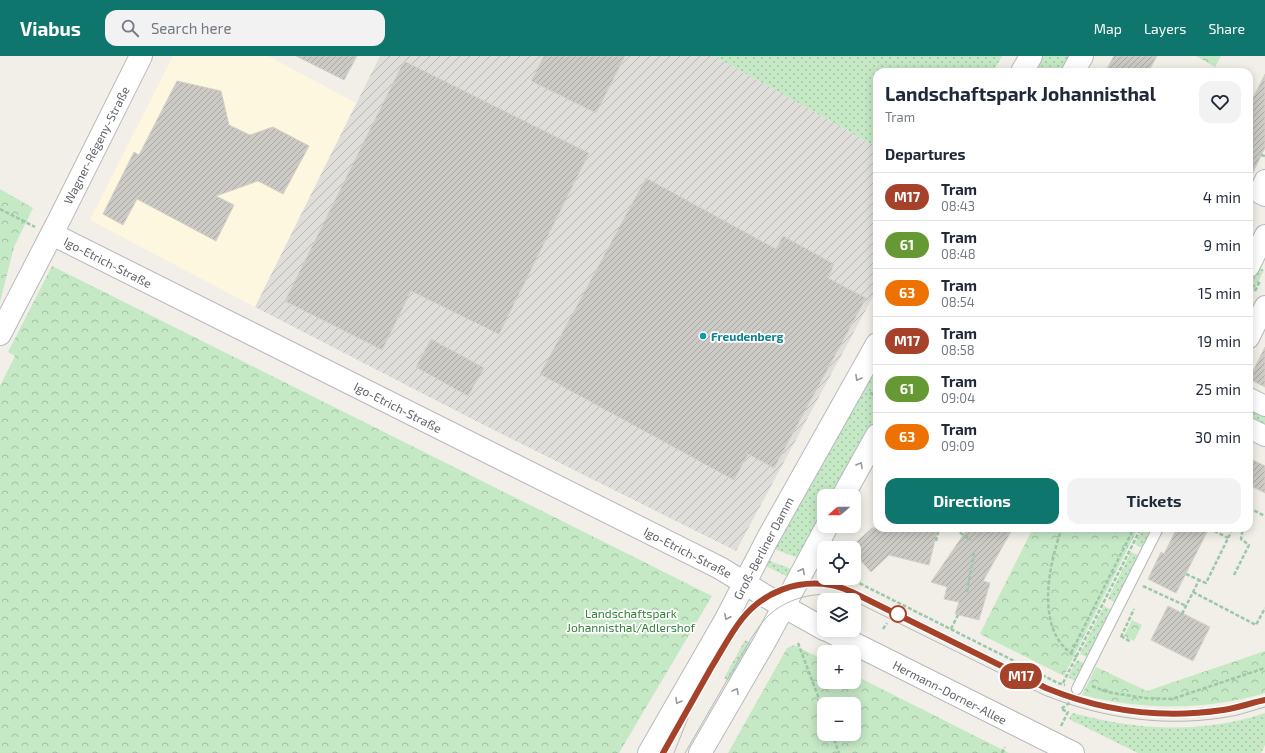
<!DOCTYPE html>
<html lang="en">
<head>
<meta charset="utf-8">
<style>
	:root { --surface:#fff; --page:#f2f2f3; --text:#1f2937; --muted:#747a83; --line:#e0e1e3; --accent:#0f766e }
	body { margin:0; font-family:"Exo 2",sans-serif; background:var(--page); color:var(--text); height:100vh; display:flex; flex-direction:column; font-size:15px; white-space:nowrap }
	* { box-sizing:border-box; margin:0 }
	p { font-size:13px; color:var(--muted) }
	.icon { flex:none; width:22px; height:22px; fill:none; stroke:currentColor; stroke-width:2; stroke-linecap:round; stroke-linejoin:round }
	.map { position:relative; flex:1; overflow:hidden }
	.details { position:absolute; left:873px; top:12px; width:380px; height:464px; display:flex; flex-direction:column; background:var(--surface); border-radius:12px; box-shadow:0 2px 10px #0003 }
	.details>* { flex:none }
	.badge { padding:0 8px; border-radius:13px; font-size:14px; line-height:26px }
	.needle { width:26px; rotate:250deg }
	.controls { position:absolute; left:817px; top:433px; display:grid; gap:8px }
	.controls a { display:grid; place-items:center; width:44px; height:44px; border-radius:8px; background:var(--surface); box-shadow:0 2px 10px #0003; font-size:20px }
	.map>.badge { position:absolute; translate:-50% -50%; box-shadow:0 0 0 2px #fff }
	h2 { padding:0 12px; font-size:15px; line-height:36px }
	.round { display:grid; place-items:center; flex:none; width:42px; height:42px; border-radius:12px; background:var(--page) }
	.summary { display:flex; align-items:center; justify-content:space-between; height:68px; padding:0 12px }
	h1 { font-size:19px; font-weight:700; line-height:30px }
	.action { display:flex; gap:8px; margin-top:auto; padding:8px 12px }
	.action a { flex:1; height:46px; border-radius:12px; background:var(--accent); color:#fff; font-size:16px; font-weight:700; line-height:46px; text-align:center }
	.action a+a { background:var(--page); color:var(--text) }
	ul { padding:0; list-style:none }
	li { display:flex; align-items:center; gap:12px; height:48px; padding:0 12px; border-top:1px solid var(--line) }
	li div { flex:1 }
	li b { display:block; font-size:15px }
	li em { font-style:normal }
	li .badge { min-width:44px; font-weight:700; text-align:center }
	header { display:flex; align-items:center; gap:24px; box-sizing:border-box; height:56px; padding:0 20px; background:var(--accent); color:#fff }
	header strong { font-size:19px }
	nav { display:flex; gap:22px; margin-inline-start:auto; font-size:14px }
	.search { width:280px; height:36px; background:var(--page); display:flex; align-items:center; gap:10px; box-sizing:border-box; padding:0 14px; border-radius:12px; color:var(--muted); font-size:15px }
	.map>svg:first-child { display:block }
</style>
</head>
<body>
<header>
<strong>Viabus</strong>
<div class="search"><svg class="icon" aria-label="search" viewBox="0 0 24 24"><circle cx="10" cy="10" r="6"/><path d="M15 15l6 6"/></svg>Search here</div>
<nav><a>Map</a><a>Layers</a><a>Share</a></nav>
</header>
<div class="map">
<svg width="1265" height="697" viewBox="0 0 1265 697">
	<defs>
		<pattern id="industrial-furrows" width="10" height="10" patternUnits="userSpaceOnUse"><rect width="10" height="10" fill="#e0deda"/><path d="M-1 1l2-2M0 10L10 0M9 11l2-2" fill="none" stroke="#b9b8b5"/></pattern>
		<pattern id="grass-dots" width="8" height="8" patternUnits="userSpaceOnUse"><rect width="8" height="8" fill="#c5e8c5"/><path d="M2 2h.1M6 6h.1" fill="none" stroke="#a3c0a4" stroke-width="1.8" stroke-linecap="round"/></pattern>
		<pattern id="park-crowns" width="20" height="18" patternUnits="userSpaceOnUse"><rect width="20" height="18" fill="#c5e8c5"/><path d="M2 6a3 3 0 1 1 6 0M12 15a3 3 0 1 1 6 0" fill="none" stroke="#a3c0a4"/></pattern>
		<pattern id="building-hatch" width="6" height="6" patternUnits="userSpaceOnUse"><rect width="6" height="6" fill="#cccac5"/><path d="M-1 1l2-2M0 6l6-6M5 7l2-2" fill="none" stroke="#a9a8a4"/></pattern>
	</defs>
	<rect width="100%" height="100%" fill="#f1efe8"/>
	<polygon fill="#fef7e0" points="173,0 268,0 356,47 255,251 90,164"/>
	<polygon fill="url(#industrial-furrows)" points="380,0 714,0 877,91 877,233 736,495 476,365 255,251"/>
	<g fill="url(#grass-dots)">
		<polygon points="714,0 1002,0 993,16 877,16 877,91"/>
		<polygon points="1040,0 1073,0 1064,16 1031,16"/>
		<polygon points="1259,211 1264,214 1249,244 1249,231"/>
		<polygon points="877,301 877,362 835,440 824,440 824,460 801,503 774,493"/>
		<polygon points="1249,351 1265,357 1265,373 1249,368"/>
		<polygon points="1143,472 1151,472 1142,492 1135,488"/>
		<polygon points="1131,496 1138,499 1115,546 1108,543"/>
		<polygon points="768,504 770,505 794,514 792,519 786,520 766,510"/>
		<polygon points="1104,550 1111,554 1087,601 1080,598"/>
		<polygon points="728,574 736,579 714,616 707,612"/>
		<polygon points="745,584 753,588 731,626 724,622"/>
		<polygon points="1077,604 1084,607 1075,625 1068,621"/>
		<path d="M1072 657C1090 661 1108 666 1126 668 1172 675 1221 672 1265 657V689L1261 697H1138L1069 663Z"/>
	</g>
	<g fill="url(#park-crowns)" fill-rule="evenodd">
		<polygon points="1196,0 1221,0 1215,11"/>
		<polygon points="0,133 33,152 14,191 0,246"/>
		<polygon points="52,210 712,540 619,697 0,697 0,330 15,300 8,296"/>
		<polygon points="1033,472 1138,472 1064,620 980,578"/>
		<polygon points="1132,564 1142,569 1134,585 1124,580"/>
		<path d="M794 589 824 604V626H854V619L1009 697H728L787 592ZM824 648H854V678H824Z"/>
		<path d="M1265 595V637C1205 655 1142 654 1082 639L1096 611 1147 635Z"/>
	</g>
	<g fill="url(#building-hatch)" stroke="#d6d1c6">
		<polygon points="296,0 357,0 344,24"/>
		<polygon points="544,0 625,0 596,57 531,25"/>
		<polygon points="1114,0 1157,0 1148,16 1105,16"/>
		<polygon points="404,5 589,97 499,278 411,235 382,294 285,245"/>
		<polygon points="1265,18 1265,92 1249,124 1249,50"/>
		<polygon points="177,25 221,35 229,69 250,79 273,71 309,90 283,138 258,125 216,140 234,149 216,185 137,143 123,169 103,158 134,96 139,99"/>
		<polygon points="646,122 776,193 783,180 834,208 828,222 866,242 774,412 748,398 734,424 540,318"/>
		<polygon points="431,283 484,312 468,340 416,311"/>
		<polygon points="1265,291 1265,331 1249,323"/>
		<polygon points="1249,402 1265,410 1265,437 1249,429"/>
		<polygon points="872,472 938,472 929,509 889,499 871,516 854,497 854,492 850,492"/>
		<polygon points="968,472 1013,472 983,525 990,527 979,564 955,558 959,546 944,543 947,531 931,526"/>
		<polygon points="1177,472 1209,472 1176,537 1148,523 1161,496 1164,498"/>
		<polygon points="1168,550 1210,571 1193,605 1151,584"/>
	</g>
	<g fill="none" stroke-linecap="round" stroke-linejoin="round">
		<defs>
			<polyline id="lane" points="1077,633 1158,472"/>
			<g id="street">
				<polyline points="1265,124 1259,137 1265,140"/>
				<polyline points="1249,211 1265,179"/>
				<polyline points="1249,282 1265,250"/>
				<polyline points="1249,342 1265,350"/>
				<polyline points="1249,372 1265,380"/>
			</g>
			<g id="secondary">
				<polyline points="1022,16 1031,0"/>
				<polyline points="1073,16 1082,0"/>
				<polyline points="52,178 720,512 767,541 824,573"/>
				<polyline points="0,278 60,162 141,0"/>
				<polyline points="843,440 877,379"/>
				<polyline points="827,574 1073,697"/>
				<polyline points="649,697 725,565 768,482 877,288"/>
				<polyline points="700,697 764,587 827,470"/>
			</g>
		</defs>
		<use href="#lane" stroke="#b5b8bc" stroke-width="12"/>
		<use href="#street" stroke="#b5b8bc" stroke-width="22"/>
		<use href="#secondary" stroke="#b6babf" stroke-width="24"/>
		<g stroke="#9cc7a9" stroke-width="2.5" stroke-dasharray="4 2" stroke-linecap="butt">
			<polyline points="1261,99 1265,100"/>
			<polyline points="0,153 35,171"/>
			<polyline points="1255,235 1260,225"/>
			<polyline points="870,337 877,340"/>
			<polyline points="1249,399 1252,394"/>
			<polyline points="1249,452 1265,460"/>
			<polyline points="962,472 959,476 971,484"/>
			<path d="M1062 472C1048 510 1034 578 1077 601"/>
			<polyline points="1209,472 1228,482"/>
			<polyline points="988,477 991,472"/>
			<polyline points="936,485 939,472"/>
			<polyline points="1186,518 1199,524"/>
			<polyline points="1234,519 1249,489 1241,483 1243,472"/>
			<polyline points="849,522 1058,627 1065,629"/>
			<polyline points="1143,530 1186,550"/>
			<polyline points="967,536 974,497"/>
			<polyline points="1193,536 1256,569 1265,552"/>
			<polyline points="823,545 824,542"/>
			<polyline points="1182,558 1199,524 1206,527 1233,472"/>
			<polyline points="883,573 887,567"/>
			<polyline points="951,573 958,559"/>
			<polyline points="1121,580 1131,586"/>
			<polyline points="1121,581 1134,553"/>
			<polyline points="798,587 824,656"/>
			<polyline points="1071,597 1134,472"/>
			<polyline points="1063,627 1141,472"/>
			<polyline points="1092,630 1107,636 1144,642 1172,643 1265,612"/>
			<polyline points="1061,670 1068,656 1061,653 1072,645"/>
			<polyline points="832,678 839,697"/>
			<polyline points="1002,697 1005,691"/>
		</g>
		<use href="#lane" stroke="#fff" stroke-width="10"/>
		<use href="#street" stroke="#fff" stroke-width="20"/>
		<use href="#secondary" stroke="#fff" stroke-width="22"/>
		<g stroke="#b6b7b8" stroke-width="1">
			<path d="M854 545 1044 639C1104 663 1169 672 1233 660 1243 658 1254 654 1265 651"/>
			<path d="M663 697C679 669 694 640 711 612 721 596 730 578 742 563 763 536 798 523 831 529 839 530 847 534 854 537L1046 632C1102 654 1163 663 1223 654 1237 652 1251 647 1265 644"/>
			<polyline points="674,697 688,662"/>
			<path d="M685 697 752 581C757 574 761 567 767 561 788 540 825 532 853 544"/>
		</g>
	</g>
	<defs><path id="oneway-chevron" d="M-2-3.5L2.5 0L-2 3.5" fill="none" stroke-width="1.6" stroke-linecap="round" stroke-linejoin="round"/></defs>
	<g stroke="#979a9d">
		<use href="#oneway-chevron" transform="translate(858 322) rotate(119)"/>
		<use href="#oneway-chevron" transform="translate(860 409) rotate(-61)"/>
		<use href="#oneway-chevron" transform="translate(802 515) rotate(-63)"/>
		<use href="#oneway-chevron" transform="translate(727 561) rotate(117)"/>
		<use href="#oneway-chevron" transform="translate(736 635) rotate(-60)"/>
		<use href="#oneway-chevron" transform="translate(678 645) rotate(120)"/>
	</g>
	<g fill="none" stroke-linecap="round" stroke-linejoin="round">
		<defs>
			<path id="line" d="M663 697C679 669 695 640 711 612 721 596 730 578 742 563 763 536 798 523 831 529 839 530 847 534 854 537L1046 632C1102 655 1163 663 1223 654 1237 652 1251 647 1265 644"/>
		</defs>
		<use href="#line" stroke="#fff" stroke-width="9"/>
		<use href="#line" stroke="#a6422a" stroke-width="6"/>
	</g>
	<circle fill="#0f9aa8" stroke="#fff" stroke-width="1.5" cx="703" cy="280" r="4"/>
	<circle fill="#fff" stroke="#a6422a" stroke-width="2" cx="898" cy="558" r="8"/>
	<g text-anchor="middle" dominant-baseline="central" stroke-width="3.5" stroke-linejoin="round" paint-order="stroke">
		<g font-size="12" fill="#5f6368" stroke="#fff">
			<text transform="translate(96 89) rotate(-63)">Wagner-Régeny-Straße</text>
			<text transform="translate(108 206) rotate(27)">Igo-Etrich-Straße</text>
			<text transform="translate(398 351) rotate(27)">Igo-Etrich-Straße</text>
			<text transform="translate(763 492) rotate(-62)">Groß-Berliner Damm</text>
			<text transform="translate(688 496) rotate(27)">Igo-Etrich-Straße</text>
			<text transform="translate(950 636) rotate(27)">Hermann-Dorner-Allee</text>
		</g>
		<g font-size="12" font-weight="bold" fill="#0d838f" stroke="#fff" text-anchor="start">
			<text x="711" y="280">Freudenberg</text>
		</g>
		<g font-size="12" fill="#348238" stroke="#fff">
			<text x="631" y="557">Landschaftspark<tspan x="631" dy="14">Johannisthal/Adlershof</tspan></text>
		</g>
	</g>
</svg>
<div class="controls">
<a><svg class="needle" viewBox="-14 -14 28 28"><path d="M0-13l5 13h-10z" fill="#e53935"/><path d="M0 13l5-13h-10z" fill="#747a83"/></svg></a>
<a><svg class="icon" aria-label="locate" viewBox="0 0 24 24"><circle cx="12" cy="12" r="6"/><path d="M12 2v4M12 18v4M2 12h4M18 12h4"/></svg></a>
<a><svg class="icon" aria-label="layers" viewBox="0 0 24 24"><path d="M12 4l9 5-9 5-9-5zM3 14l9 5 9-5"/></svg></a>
<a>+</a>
<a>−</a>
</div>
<b class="badge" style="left:1021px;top:620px;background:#a6422a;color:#fff">M17</b>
<section class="details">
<div class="summary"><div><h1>Landschaftspark Johannisthal</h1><p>Tram</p></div><a class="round"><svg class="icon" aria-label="heart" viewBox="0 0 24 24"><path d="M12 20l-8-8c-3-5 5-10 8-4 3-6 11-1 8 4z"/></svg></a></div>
<h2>Departures</h2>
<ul>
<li><span class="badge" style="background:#a6422a;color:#fff">M17</span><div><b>Tram</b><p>08:43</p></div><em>4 min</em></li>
<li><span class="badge" style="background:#693;color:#fff">61</span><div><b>Tram</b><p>08:48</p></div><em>9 min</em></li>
<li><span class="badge" style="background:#ee7203;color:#fff">63</span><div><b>Tram</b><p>08:54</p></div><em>15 min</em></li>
<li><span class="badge" style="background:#a6422a;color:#fff">M17</span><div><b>Tram</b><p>08:58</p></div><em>19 min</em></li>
<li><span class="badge" style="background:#693;color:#fff">61</span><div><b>Tram</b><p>09:04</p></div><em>25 min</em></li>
<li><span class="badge" style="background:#ee7203;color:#fff">63</span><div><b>Tram</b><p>09:09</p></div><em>30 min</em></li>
</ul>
<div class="action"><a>Directions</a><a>Tickets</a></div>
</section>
</div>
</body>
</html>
